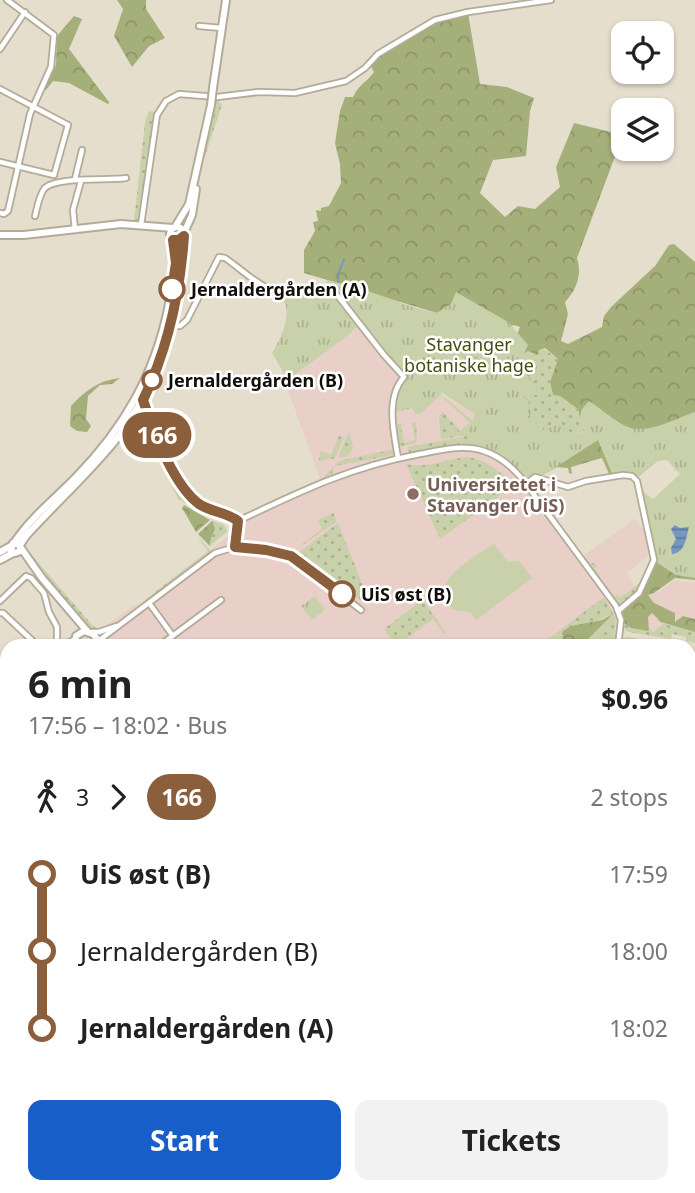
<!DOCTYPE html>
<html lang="en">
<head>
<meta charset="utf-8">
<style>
	:root { --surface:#fff; --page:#f2f2f2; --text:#222; --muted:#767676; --accent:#175ec9 }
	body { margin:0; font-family:"Noto Sans",sans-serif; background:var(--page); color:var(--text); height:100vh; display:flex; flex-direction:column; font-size:26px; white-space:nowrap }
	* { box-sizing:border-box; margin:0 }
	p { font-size:23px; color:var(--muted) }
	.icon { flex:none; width:38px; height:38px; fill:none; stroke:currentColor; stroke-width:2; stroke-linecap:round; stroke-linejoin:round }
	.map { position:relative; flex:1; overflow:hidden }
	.side { position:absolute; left:0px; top:639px; width:696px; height:555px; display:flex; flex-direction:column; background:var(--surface); border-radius:21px 21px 0 0; box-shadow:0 2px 5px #0004 }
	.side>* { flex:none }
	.badge { padding:0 14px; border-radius:23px; font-size:24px; line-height:46px }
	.tools { position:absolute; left:611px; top:21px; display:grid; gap:14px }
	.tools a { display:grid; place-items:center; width:63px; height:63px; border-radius:14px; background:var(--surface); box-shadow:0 2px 5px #0004; font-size:35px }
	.map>.badge { position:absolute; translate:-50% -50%; box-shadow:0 0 0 4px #fff }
	.legs { display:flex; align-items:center; gap:10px; height:77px; padding:0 28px; font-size:23px }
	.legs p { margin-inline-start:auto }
	.head { display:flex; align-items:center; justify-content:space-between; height:119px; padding:0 28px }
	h1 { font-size:38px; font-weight:700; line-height:52px }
	.action { display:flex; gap:14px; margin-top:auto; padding:14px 28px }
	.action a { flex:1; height:80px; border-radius:14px; background:var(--accent); color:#fff; font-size:28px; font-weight:700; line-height:80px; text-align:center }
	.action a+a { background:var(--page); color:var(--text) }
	ul { padding:0 28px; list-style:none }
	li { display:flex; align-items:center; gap:24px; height:77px; font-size:26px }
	li i { display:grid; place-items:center; width:10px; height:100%; margin:0 9px; background:currentColor }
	li i::after { content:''; width:18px; height:18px; margin:-9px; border:5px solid; border-radius:50%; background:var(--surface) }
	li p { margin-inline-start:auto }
	li:first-child i { background:linear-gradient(#0000 50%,currentColor 0) }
	li:last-child i { background:linear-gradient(currentColor 50%,#0000 0) }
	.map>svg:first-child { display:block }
</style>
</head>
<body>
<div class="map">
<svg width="695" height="1193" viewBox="0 0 695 1193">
	<defs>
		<pattern id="grass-dots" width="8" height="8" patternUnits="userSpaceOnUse" patternTransform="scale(1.75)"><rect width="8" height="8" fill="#c9d1aa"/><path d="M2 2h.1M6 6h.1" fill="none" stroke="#acb291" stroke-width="1.8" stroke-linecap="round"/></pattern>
		<pattern id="forest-crowns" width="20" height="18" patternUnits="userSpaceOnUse" patternTransform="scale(1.75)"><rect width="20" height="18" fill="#a5af7a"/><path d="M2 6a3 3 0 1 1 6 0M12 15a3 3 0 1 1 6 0" fill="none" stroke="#8d9568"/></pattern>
		<pattern id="park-tufts" width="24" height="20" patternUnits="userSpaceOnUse" patternTransform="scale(1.75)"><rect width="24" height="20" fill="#c9d1aa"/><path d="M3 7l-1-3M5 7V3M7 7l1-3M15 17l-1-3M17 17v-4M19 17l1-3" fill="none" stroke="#acb291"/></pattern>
		<pattern id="water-rules" width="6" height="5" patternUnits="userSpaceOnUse" patternTransform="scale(1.75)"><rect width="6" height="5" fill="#7598c1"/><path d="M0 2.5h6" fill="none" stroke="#5f7a9b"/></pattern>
	</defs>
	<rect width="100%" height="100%" fill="#e6decd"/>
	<g fill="#e8cfc7">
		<polygon points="358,327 408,377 476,414 470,445 496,453 519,470 583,556 635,519 648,536 649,551 648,556 627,573 635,588 621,606 624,610 623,627 626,631 620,646 99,646 103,638 99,629 101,627 111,622 136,604 138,605 146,600 232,533 231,521 236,516 242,517 320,479 285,382"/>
		<polygon points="675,580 695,583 695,632 665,622 653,632 647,627 644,595 649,591 657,593"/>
	</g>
	<g fill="url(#grass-dots)">
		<polygon points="216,98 222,105 203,162"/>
		<polygon points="149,111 154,112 155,115 140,215 138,220 134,221 145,122"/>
		<polygon points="543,348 558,359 550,382 553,395 560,396 580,411 579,415 585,429 578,437 568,433 543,431 543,426 527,419 528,407 523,395 525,374 522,365 522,355 528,351 538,355 539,350"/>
		<polygon points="432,392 440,394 473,421 468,436 470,446 451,446 409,453 408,447 467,436 457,436 457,433 470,423 440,395 429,404"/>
		<polygon points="443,412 459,429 456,437 441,439 439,416"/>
		<polygon points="143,418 178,487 189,501 212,518 178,499 141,421"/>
		<polygon points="416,422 417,441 414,444 400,446 395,424 403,424 401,425 404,443 415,440 412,423"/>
		<polygon points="350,434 353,448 348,456 338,458 347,436"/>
		<polygon points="339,436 344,437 335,458 319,461 320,451 331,455"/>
		<polygon points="395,449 393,455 334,466 332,474 323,478 339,461"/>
		<path d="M467 457C489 461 499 470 513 486L440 539 406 464C430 469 444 459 467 457Z"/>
		<polygon points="334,513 336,522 295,550 322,529 318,520"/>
		<polygon points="212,521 223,524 228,531 210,546 211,538 215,529"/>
		<polygon points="338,523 368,598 363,602 299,552"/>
		<polygon points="196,535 212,552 137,606 208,551"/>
		<polygon points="30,553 93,626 100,630 92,629 85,625 28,555"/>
		<path d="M649 558 652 560 637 594 621 606 617 604 591 566 592 563H595L597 566 594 568 614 597 618 595 620 598C633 588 652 577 649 558Z"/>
		<polygon points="604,597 616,619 613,646 581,646 611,614 592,623 571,626 562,646 539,646"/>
		<polygon points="421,601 424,602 446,633 444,634 433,619 399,644 400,646 396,646 384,629"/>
		<path d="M623 622C636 632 647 626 653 632L664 623 695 632V643L686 641V637L672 634 671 639 628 632 623 627Z"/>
		<polygon points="626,637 661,642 666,646 620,646 621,639"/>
	</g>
	<g fill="url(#forest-crowns)">
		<polygon points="117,0 146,0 146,9 165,38 149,46 132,67 114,36 123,9"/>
		<path d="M468 13 480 84 507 87 534 98 530 111 526 156 493 160 480 193 505 217 518 206 535 209 560 187 556 167 574 123 623 135 577 258C582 275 577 289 565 302L568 314 561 341 568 344 602 327 604 316 611 307 655 266 669 245 674 244 695 262V443L676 470 667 459 657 461 639 476 628 463 610 476 602 458 571 467 572 474 569 473 568 468 557 467 539 477 543 426 544 430 558 425 578 437 583 433 592 438 579 415V410L560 396 553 395 550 382 558 359 545 348 539 350 538 355 528 351 522 355C522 369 526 375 536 385L537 395H523L529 401 528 407 531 413 524 419 515 340 520 327 514 325 496 332 451 304 437 313 304 273V250L315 231 313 222 318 221 316 210 321 211V208L329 206 341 183 340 164 335 143 340 111 345 97H353C358 85 367 82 374 72L370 65C392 41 436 20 468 13Z"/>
		<polygon points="74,16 82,19 69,49 109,102 108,104 69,83 53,81 46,90 43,89 56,65 57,36"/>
		<path d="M120 378 112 384 100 385 88 396 86 419 91 426 87 432 77 431 70 426 71 406C85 391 99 380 120 378Z"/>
		<polygon points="184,505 210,520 196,532 182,508"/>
		<polygon points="695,505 695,580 675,578 654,593 648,595 654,603 675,613 675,622 683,616 695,619 695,632 661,622 652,613 648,617 649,631 631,628 623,622 623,612 639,595 655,562 680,558"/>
		<polygon points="212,521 215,529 211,538 210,546 198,534"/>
		<polygon points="613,614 581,646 562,646 563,631 571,626 602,620"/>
		<polygon points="0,731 7,736 7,921 0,921"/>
		<polygon points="690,737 695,740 695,780 690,784"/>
		<polygon points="690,1176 695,1177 695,1193 639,1193 639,1187 690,1186"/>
		<polygon points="291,1187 340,1187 336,1193 302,1193"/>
	</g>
	<g fill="url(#park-tufts)">
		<path d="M327 280 362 289 416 308 437 313 451 304 456 292 508 322 528 345C518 364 521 370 536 385L537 395 523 396 529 401 528 407 531 413 527 418 543 426V430L558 425 579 437 585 429C579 414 577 414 589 401 602 409 617 424 631 428 651 433 677 418 695 412V578L676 575 656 562 644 502 641 494V487L646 494 653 499 680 474 667 460 657 461 636 478 613 476 598 440 542 476 527 480C511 461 495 449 470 446L467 437 475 414 442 393 422 413 415 414 413 408 395 412 401 385 406 382 408 377 360 327 355 328 351 333 285 382 283 372 272 353C280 340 294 312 282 299V292L302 289 324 291Z"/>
		<polygon points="315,596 325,610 312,620 301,606"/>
	</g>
	<path fill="#c9d1aa" d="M494 544 508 562 519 561 532 578 476 620 470 612 453 610C449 605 445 600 444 595 440 575 480 553 494 544Z"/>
	<path fill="url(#water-rules)" d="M675 525 680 528 689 527C686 538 685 553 672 554L671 548 676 539 671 529Z"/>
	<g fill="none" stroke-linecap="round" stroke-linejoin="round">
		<polyline stroke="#7598c1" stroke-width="2" points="338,282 339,272 344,259"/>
		<defs>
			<g id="street">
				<polyline points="199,26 222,28"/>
				<polyline points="0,49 25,12"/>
				<polyline points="0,89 68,125 54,175"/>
				<polyline points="0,162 54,175"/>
				<polyline points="75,179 82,150"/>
				<polyline points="0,213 4,214 8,211 30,114 51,67 54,35 7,0"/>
				<path d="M35 216C37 208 39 196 44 189 54 176 109 181 126 178"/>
				<polyline points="141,225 157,115 166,101 179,94 217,97 259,92 295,93 346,81 365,68 378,54 435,20 468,12 551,0"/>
				<polyline points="75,230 73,210 81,181"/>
				<path d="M169 326H180L187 320 219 257 225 258C237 266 262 289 275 291 297 294 319 279 338 296L384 355 404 377C385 398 394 433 398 458"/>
				<path d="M143 400C154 430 172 484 199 504 211 512 226 512 238 521 301 491 350 467 420 454 441 450 463 444 484 451 502 457 515 469 526 484L616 606 621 620 618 646"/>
				<polyline points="136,412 142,414 151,425"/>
				<polyline points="526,484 535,477 568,487 586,481 623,475 632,476 637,481 654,560 639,593 618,611"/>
				<polyline points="235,547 236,525 238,521"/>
				<polyline points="0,601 26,576 31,578 44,593 49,612 57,627 57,646"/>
				<polyline points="149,603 173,636"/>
				<polyline points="0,613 3,613 38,646"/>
				<polyline points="92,632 99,632 117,626"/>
				<polyline points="97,642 215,553 235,547 273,551 291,556 361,610"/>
				<polyline points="63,646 75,639"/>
				<polyline points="159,646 221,600"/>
				<polyline points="0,680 7,677"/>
				<polyline points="690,793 695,788"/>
				<polyline points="690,853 695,848"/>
				<polyline points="690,903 695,902"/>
				<polyline points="0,925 7,927"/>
				<polyline points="690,925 695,955"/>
				<polyline points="690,972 695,973"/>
				<polyline points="690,1034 695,1035"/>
				<polyline points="570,1186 582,1193"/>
				<polyline points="484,1193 491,1186"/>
				<polyline points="529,1193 546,1189 552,1191"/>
			</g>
			<g id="secondary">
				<polyline points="213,88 226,0"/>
				<circle cx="177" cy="234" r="7"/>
				<polyline points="175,227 189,204 211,105"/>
				<polyline points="184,233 192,215 196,189"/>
				<polyline points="0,235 24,235 121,224 173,228"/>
				<path d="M14 543C31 517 56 498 77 476 124 428 154 375 168 309 172 285 179 263 173 240"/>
				<path d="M20 545 13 543 11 551 15 553 20 551V545L26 536C55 504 87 475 114 442 160 384 180 309 184 236"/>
				<polyline points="21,548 42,578 87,631"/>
				<polyline points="0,552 11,546"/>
				<polyline points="0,560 13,553"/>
				<polyline points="75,646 76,636 84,631 93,634 97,639 96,646"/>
				<polyline points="690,1138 695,1138"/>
				<polyline points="690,1143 695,1143"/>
				<polyline points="448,1186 450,1193"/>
				<polyline points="625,1193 625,1186"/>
				<polyline points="631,1193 631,1186"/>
			</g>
		</defs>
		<use href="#street" stroke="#b3ab9a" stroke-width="8"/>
		<use href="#secondary" stroke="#b3ab9a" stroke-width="10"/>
		<use href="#street" stroke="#fff" stroke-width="4.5"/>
		<use href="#secondary" stroke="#fff" stroke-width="6"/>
		<defs>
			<polyline id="secondary-bridge" points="211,105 213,88"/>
		</defs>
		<use href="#secondary-bridge" stroke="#b3ab9a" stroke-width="10" stroke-linecap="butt"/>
		<use href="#secondary-bridge" stroke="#fff" stroke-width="6"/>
	</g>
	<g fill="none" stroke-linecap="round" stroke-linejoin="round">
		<defs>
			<path id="line-1" d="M172 289 176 263 173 240H179L184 236C180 292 168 349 143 400 153 430 173 485 199 504 211 512 226 512 238 521L235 547 266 550 291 556 342 594"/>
		</defs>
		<use href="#line-1" stroke="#fff" stroke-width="16"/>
		<use href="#line-1" stroke="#8b5e3c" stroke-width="10"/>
	</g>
	<g fill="#fff" stroke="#8b5e3c" stroke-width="3.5">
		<circle cx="172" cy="289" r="12"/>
		<circle cx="152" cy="380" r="9"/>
		<circle cx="342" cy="594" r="12"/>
	</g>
	<circle fill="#8d6e63" stroke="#fff" stroke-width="2.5" cx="413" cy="494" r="7"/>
	<g text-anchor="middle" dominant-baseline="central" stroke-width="5" stroke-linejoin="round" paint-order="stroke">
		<g font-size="18" font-weight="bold" fill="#110e09" stroke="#fff" text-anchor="start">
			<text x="191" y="289">Jernaldergården (A)</text>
			<text x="168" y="380">Jernaldergården (B)</text>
			<text x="361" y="594">UiS øst (B)</text>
		</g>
		<g font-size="18" fill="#454e11" stroke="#fff">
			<text x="469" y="344">Stavanger<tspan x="469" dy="21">botaniske hage</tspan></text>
		</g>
		<g font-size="18" font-weight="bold" fill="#785e54" stroke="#fff" text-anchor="start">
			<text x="427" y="484">Universitetet i<tspan x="427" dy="21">Stavanger (UiS)</tspan></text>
		</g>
	</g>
</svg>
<div class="tools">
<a><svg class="icon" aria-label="locate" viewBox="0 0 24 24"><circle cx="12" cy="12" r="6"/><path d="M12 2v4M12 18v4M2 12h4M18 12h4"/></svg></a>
<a><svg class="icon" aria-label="layers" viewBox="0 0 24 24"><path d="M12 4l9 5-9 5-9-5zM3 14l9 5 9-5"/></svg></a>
</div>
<b class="badge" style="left:157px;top:435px;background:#8b5e3c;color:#fff">166</b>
<section class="side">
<div class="head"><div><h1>6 min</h1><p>17:56 – 18:02 · Bus</p></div><b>$0.96</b></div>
<div class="legs"><svg class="icon" aria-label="walk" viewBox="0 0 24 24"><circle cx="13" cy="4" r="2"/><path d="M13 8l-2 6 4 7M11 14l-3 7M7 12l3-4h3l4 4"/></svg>3<svg class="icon" aria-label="forward" viewBox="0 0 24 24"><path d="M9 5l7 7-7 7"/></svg><b class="badge" style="background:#8b5e3c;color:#fff">166</b><p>2 stops</p></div>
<ul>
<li><i style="color:#8b5e3c"></i><b>UiS øst (B)</b><p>17:59</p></li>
<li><i style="color:#8b5e3c"></i><span>Jernaldergården (B)</span><p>18:00</p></li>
<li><i style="color:#8b5e3c"></i><b>Jernaldergården (A)</b><p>18:02</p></li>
</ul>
<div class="action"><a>Start</a><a>Tickets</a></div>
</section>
</div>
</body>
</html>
